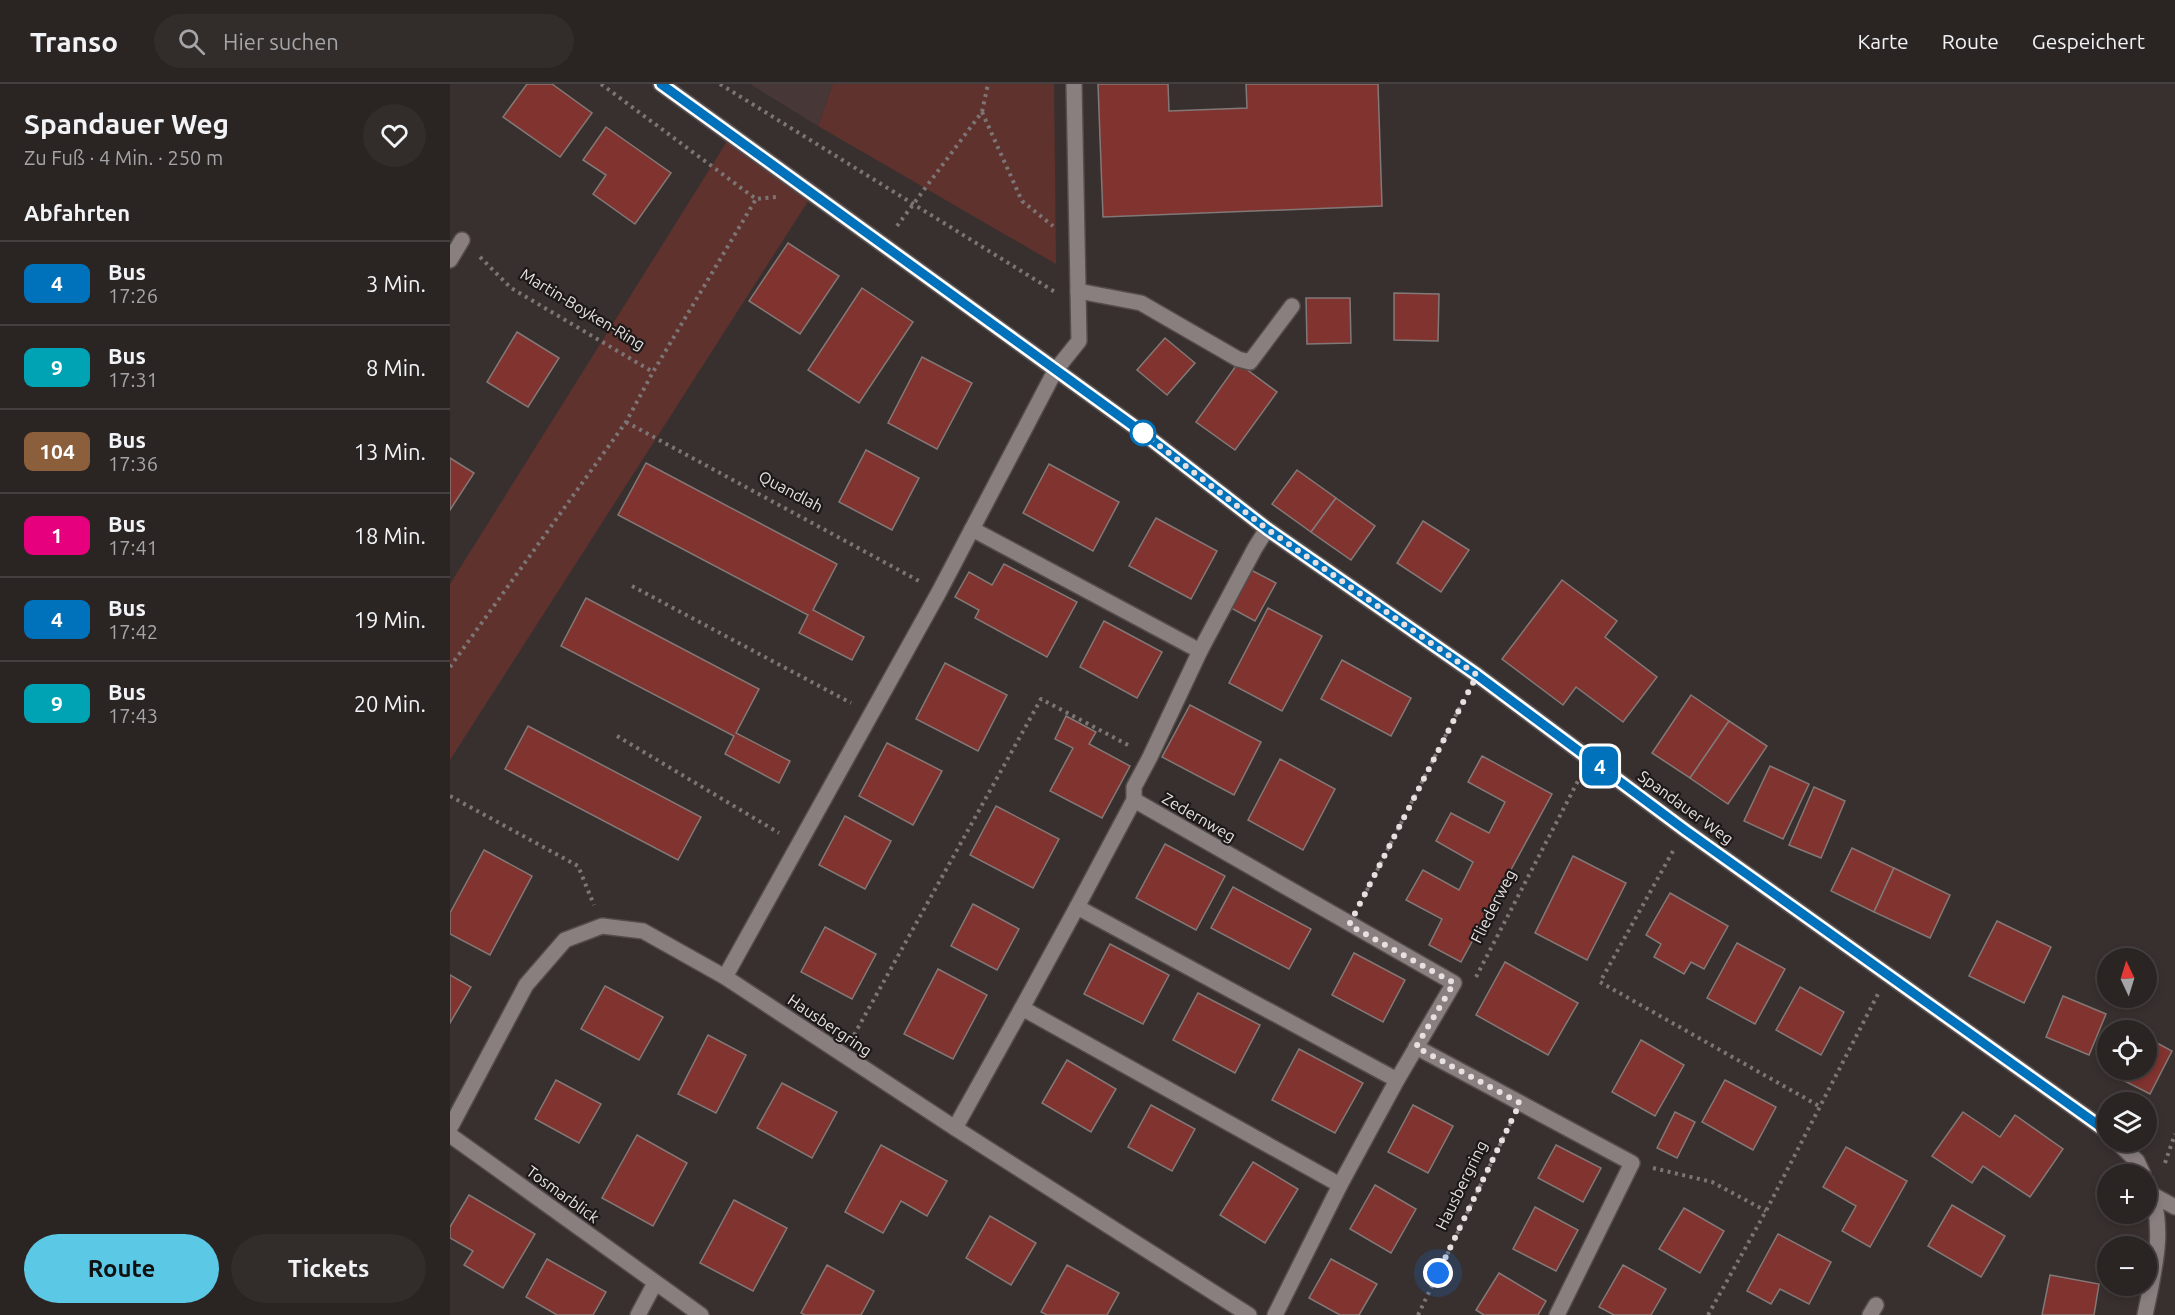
<!DOCTYPE html>
<html lang="de">
<head>
<meta charset="utf-8">
<style>
	:root { --surface:#2a2423; --page:#322c2b; --text:#f1f3f6; --muted:#a5a4a6; --line:#464141; --accent:#5bc8e6 }
	body { margin:0; font-family:Ubuntu,sans-serif; background:var(--page); color:var(--text); height:100vh; display:flex; flex-direction:column; font-size:22px; white-space:nowrap }
	* { box-sizing:border-box; margin:0 }
	p { font-size:20px; color:var(--muted) }
	.icon { flex:none; width:33px; height:33px; fill:none; stroke:currentColor; stroke-width:2; stroke-linecap:round; stroke-linejoin:round }
	.map { position:relative; flex:1; overflow:hidden }
	.panel { display:flex; flex-direction:column; background:var(--surface); width:450px }
	.panel>* { flex:none }
	.badge { padding:0 12px; border-radius:9px; font-size:21px; line-height:39px }
	.needle { width:39px; rotate:356deg }
	.buttons { position:absolute; left:1647px; top:864px; display:grid; gap:12px }
	.buttons a { display:grid; place-items:center; width:60px; height:60px; border-radius:50%; background:var(--surface); box-shadow:0 3px 9px #0003,0 0 0 2px var(--line); font-size:30px }
	.you { position:absolute; width:30px; height:30px; margin:-15px; border:4px solid #fff; border-radius:50%; background:#1a73e8; box-shadow:0 0 0 9px #1a73e833 }
	.map>.badge { position:absolute; translate:-50% -50%; box-shadow:0 0 0 3px #fff }
	h2 { padding:0 24px; font-size:22px; line-height:54px }
	.round { display:grid; place-items:center; flex:none; width:63px; height:63px; border-radius:32px; background:var(--page) }
	.headline { display:flex; align-items:center; justify-content:space-between; height:102px; padding:0 24px }
	h1 { font-size:28px; font-weight:700; line-height:45px }
	.cta { display:flex; gap:12px; margin-top:auto; padding:12px 24px }
	.cta a { flex:1; height:69px; border-radius:36px; background:var(--accent); color:#111; font-size:24px; font-weight:700; line-height:69px; text-align:center }
	.cta a+a { background:var(--page); color:var(--text) }
	ul { padding:0; list-style:none }
	li { display:flex; align-items:center; gap:18px; height:84px; padding:0 24px; border-top:2px solid var(--line) }
	li div { flex:1 }
	li b { display:block; font-size:22px }
	li em { font-style:normal }
	li .badge { min-width:66px; font-weight:700; text-align:center }
	header { display:flex; align-items:center; gap:36px; box-sizing:border-box; height:84px; padding:0 30px; background:var(--surface); border-bottom:2px solid var(--line) }
	header strong { font-size:28px }
	nav { display:flex; gap:33px; margin-inline-start:auto; font-size:21px }
	.search { width:420px; height:54px; background:var(--page); display:flex; align-items:center; gap:15px; box-sizing:border-box; padding:0 21px; border-radius:33px; color:var(--muted); font-size:22px }
	main { display:flex; flex:1; min-height:0 }
	.map>svg:first-child { display:block }
</style>
</head>
<body>
<header>
<strong>Transo</strong>
<div class="search"><svg class="icon" aria-label="search" viewBox="0 0 24 24"><circle cx="10" cy="10" r="6"/><path d="M15 15l6 6"/></svg>Hier suchen</div>
<nav><a>Karte</a><a>Route</a><a>Gespeichert</a></nav>
</header>
<main>
<section class="panel">
<div class="headline"><div><h1>Spandauer Weg</h1><p>Zu Fuß · 4 Min. · 250 m</p></div><a class="round"><svg class="icon" aria-label="heart" viewBox="0 0 24 24"><path d="M12 20l-8-8c-3-5 5-10 8-4 3-6 11-1 8 4z"/></svg></a></div>
<h2>Abfahrten</h2>
<ul>
<li><span class="badge" style="background:#0072bc;color:#fff">4</span><div><b>Bus</b><p>17:26</p></div><em>3 Min.</em></li>
<li><span class="badge" style="background:#00a3b4;color:#fff">9</span><div><b>Bus</b><p>17:31</p></div><em>8 Min.</em></li>
<li><span class="badge" style="background:#8b5e3c;color:#fff">104</span><div><b>Bus</b><p>17:36</p></div><em>13 Min.</em></li>
<li><span class="badge" style="background:#e6007e;color:#fff">1</span><div><b>Bus</b><p>17:41</p></div><em>18 Min.</em></li>
<li><span class="badge" style="background:#0072bc;color:#fff">4</span><div><b>Bus</b><p>17:42</p></div><em>19 Min.</em></li>
<li><span class="badge" style="background:#00a3b4;color:#fff">9</span><div><b>Bus</b><p>17:43</p></div><em>20 Min.</em></li>
</ul>
<div class="cta"><a>Route</a><a>Tickets</a></div>
</section>
<div class="map">
<svg width="1725" height="1231" viewBox="0 0 1725 1231">
	<rect width="100%" height="100%" fill="#38302f"/>
	<polygon fill="#473736" points="300,0 383,0 368,42"/>
	<g fill="#5f322e">
		<polygon points="383,0 604,0 606,180 368,42"/>
		<polygon points="281,51 362,111 0,676 0,500"/>
	</g>
	<g fill="#81332f" stroke="#827977" stroke-width="1.5">
		<polygon points="77,0 102,0 142,29 110,73 53,33"/>
		<polygon points="648,0 718,0 719,27 797,24 796,0 928,0 932,122 653,133"/>
		<polygon points="156,43 221,89 185,140 143,110 156,91 133,76"/>
		<polygon points="338,159 389,192 350,250 299,217"/>
		<polygon points="412,204 463,238 409,319 358,286"/>
		<polygon points="944,209 989,210 988,257 944,256"/>
		<polygon points="856,214 900,214 901,259 857,260"/>
		<polygon points="67,248 109,274 78,323 37,298"/>
		<polygon points="715,254 745,279 717,311 687,286"/>
		<polygon points="472,273 522,299 487,365 438,339"/>
		<polygon points="788,279 827,308 785,366 746,338"/>
		<polygon points="416,366 469,394 442,446 389,418"/>
		<polygon points="0,374 24,389 0,426"/>
		<polygon points="196,379 387,480 363,526 414,553 402,576 349,549 358,531 168,431"/>
		<polygon points="599,380 669,418 643,467 573,429"/>
		<polygon points="847,386 886,414 861,448 822,420"/>
		<polygon points="886,414 925,442 901,476 861,448"/>
		<polygon points="706,434 767,467 741,515 679,482"/>
		<polygon points="973,437 1019,466 991,508 947,479"/>
		<polygon points="554,480 627,518 597,573 525,534 529,526 505,513 519,488 542,501"/>
		<polygon points="801,486 826,499 805,537 781,524"/>
		<polygon points="1112,496 1167,537 1155,553 1207,593 1173,638 1126,603 1113,621 1052,575"/>
		<polygon points="136,514 309,605 286,649 340,677 329,699 275,670 284,652 111,562"/>
		<polygon points="818,524 872,552 832,627 779,599"/>
		<polygon points="654,537 712,568 687,614 630,583"/>
		<polygon points="892,576 961,614 941,652 871,615"/>
		<polygon points="495,579 557,611 528,667 466,635"/>
		<polygon points="1241,611 1279,637 1240,694 1202,669"/>
		<polygon points="740,621 811,658 784,711 712,673"/>
		<polygon points="616,632 646,648 639,660 680,682 652,734 600,707 623,664 605,655"/>
		<polygon points="1279,637 1317,662 1278,720 1240,694"/>
		<polygon points="78,642 251,733 228,776 55,685"/>
		<polygon points="437,659 492,687 463,741 409,712"/>
		<polygon points="1032,672 1102,710 1011,878 979,861 992,835 956,816 973,786 1009,806 1023,778 986,757 1001,729 1039,749 1055,718 1018,698"/>
		<polygon points="830,675 885,705 853,766 798,736"/>
		<polygon points="1320,682 1359,700 1333,755 1294,737"/>
		<polygon points="1364,703 1395,717 1371,774 1339,761"/>
		<polygon points="546,722 609,755 583,804 520,771"/>
		<polygon points="395,732 441,757 415,805 369,781"/>
		<polygon points="715,760 775,792 746,846 686,814"/>
		<polygon points="1402,764 1444,784 1424,828 1381,807"/>
		<polygon points="34,766 82,792 40,871 0,850 0,829"/>
		<polygon points="1123,772 1176,799 1137,876 1085,849"/>
		<polygon points="1444,784 1500,811 1480,854 1424,828"/>
		<polygon points="783,803 861,845 839,885 761,844"/>
		<polygon points="1220,809 1278,842 1254,885 1241,878 1234,890 1204,873 1211,860 1196,851"/>
		<polygon points="523,820 569,845 547,886 501,862"/>
		<polygon points="1547,837 1601,863 1574,919 1519,892"/>
		<polygon points="375,843 426,870 402,915 351,888"/>
		<polygon points="1287,859 1335,885 1305,940 1257,914"/>
		<polygon points="660,860 719,891 693,940 634,910"/>
		<polygon points="904,869 955,896 933,938 882,911"/>
		<polygon points="1055,878 1128,919 1098,971 1026,931"/>
		<polygon points="488,885 537,911 503,975 454,950"/>
		<polygon points="0,891 21,903 0,939"/>
		<polygon points="155,902 213,933 189,976 131,945"/>
		<polygon points="1350,903 1394,928 1371,971 1326,946"/>
		<polygon points="748,909 810,941 785,989 723,956"/>
		<polygon points="1613,912 1656,930 1639,971 1596,953"/>
		<polygon points="258,951 296,971 266,1029 228,1010"/>
		<polygon points="1696,953 1722,967 1700,1010 1659,989 1661,986 1696,986"/>
		<polygon points="1191,956 1234,981 1205,1032 1162,1008"/>
		<polygon points="849,965 913,999 885,1049 822,1016"/>
		<polygon points="617,976 666,1005 641,1048 592,1019"/>
		<polygon points="106,996 151,1020 129,1059 85,1035"/>
		<polygon points="1275,996 1326,1023 1303,1066 1252,1038"/>
		<polygon points="332,999 387,1028 362,1074 307,1044"/>
		<polygon points="701,1021 745,1045 722,1087 678,1063"/>
		<polygon points="963,1021 1003,1042 978,1089 938,1068"/>
		<polygon points="1225,1028 1245,1038 1227,1074 1207,1064"/>
		<polygon points="1513,1028 1550,1053 1565,1031 1613,1065 1580,1113 1533,1082 1522,1099 1482,1072"/>
		<polygon points="187,1051 237,1079 203,1142 152,1114"/>
		<polygon points="431,1061 497,1097 477,1132 451,1117 433,1149 395,1128"/>
		<polygon points="1106,1061 1151,1084 1133,1118 1088,1094"/>
		<polygon points="1396,1063 1457,1097 1420,1163 1392,1147 1406,1122 1373,1103"/>
		<polygon points="803,1078 848,1105 815,1159 770,1131"/>
		<polygon points="925,1101 966,1125 941,1169 900,1145"/>
		<polygon points="19,1111 85,1150 53,1204 14,1181 23,1167 0,1154 0,1143"/>
		<polygon points="284,1116 337,1144 303,1207 250,1179"/>
		<polygon points="1502,1121 1555,1152 1531,1193 1478,1162"/>
		<polygon points="1085,1123 1128,1146 1106,1187 1063,1165"/>
		<polygon points="1234,1124 1274,1147 1250,1189 1209,1165"/>
		<polygon points="540,1132 586,1159 561,1201 516,1174"/>
		<polygon points="1328,1150 1381,1178 1359,1220 1330,1205 1321,1220 1297,1207"/>
		<polygon points="97,1175 156,1208 143,1231 107,1231 76,1213"/>
		<polygon points="881,1175 927,1200 909,1231 890,1231 859,1214"/>
		<polygon points="377,1181 424,1207 411,1231 355,1231 351,1229"/>
		<polygon points="617,1181 669,1209 657,1231 597,1231 591,1228"/>
		<polygon points="1173,1181 1216,1205 1201,1231 1164,1231 1149,1223"/>
		<polygon points="1049,1189 1096,1217 1088,1231 1034,1231 1026,1226"/>
		<polygon points="1600,1191 1649,1200 1644,1231 1592,1231"/>
	</g>
	<g fill="none" stroke-linecap="round" stroke-linejoin="round">
		<defs>
			<g id="minor">
				<polyline points="211,0 693,349 817,445 1027,591 1235,746 1658,1048"/>
				<polyline points="0,176 12,156"/>
				<polyline points="628,207 691,219 788,275 800,278 842,222"/>
				<polyline points="522,445 750,567"/>
				<polyline points="684,716 684,703 700,673 750,567 805,464 817,445"/>
				<polyline points="627,823 684,716 1004,899 947,996 890,1101 825,1231"/>
				<polyline points="275,893 489,508 605,287 629,257 624,0"/>
				<polyline points="572,924 627,823 947,996"/>
				<polyline points="966,963 1182,1079 1107,1231"/>
				<polyline points="0,1044 76,901 115,856 152,842 193,847 275,893 505,1044 799,1231"/>
				<polyline points="505,1044 572,924 890,1101"/>
				<polyline points="0,1051 251,1231"/>
				<polyline points="1667,1058 1687,1077 1693,1090"/>
				<polyline points="1703,1111 1725,1123"/>
				<polyline points="188,1231 205,1199"/>
				<polyline points="1420,1231 1426,1221"/>
				<path d="M1695 1231C1704 1187 1718 1139 1696 1097"/>
			</g>
		</defs>
		<use href="#minor" stroke="#534c4b" stroke-width="18"/>
		<g stroke="#7c7574" stroke-width="4" stroke-dasharray="3 4.5" stroke-linecap="butt">
			<polyline points="151,0 306,115 326,113"/>
			<polyline points="270,0 605,208"/>
			<polyline points="532,28 572,117 603,142"/>
			<polyline points="447,142 532,28 538,0"/>
			<polyline points="30,173 61,204 203,288"/>
			<polyline points="176,338 469,497"/>
			<polyline points="182,502 401,619"/>
			<polyline points="0,583 176,338 203,288 306,115"/>
			<polyline points="167,652 329,749"/>
			<polyline points="0,712 128,782 144,821"/>
			<polyline points="1223,767 1150,898 1369,1022"/>
			<polyline points="910,820 1015,613"/>
			<polyline points="1026,893 1129,695"/>
			<polyline points="404,951 591,615 678,661"/>
			<polyline points="1715,1079 1725,1050"/>
			<polyline points="1203,1084 1262,1098 1316,1127"/>
			<polyline points="968,1231 1060,1040"/>
			<polyline points="1258,1231 1316,1127 1428,910"/>
		</g>
		<use href="#minor" stroke="#897f7e" stroke-width="15"/>
	</g>
	<g fill="none" stroke-linecap="round" stroke-linejoin="round">
		<defs>
			<polyline id="line" points="211,0 693,349 817,445 1027,591 1235,746 1658,1048"/>
		</defs>
		<use href="#line" stroke="#fff" stroke-width="14"/>
		<use href="#line" stroke="#0072bc" stroke-width="9"/>
		<polyline stroke="#e6e1e0" stroke-width="6" stroke-dasharray="0 10.8" points="693,349 817,445 1027,591 899,841 1004,899 966,963 1070,1019 988,1189"/>
	</g>
	<circle fill="#fff" stroke="#0072bc" stroke-width="3" cx="693" cy="349" r="12"/>
	<g text-anchor="middle" dominant-baseline="central" stroke-width="4.5" stroke-linejoin="round" paint-order="stroke">
		<g font-size="16" fill="#e6e1e0" stroke="#1d1919">
			<text transform="translate(133 225) rotate(31)">Martin-Boyken-Ring</text>
			<text transform="translate(341 407) rotate(28)">Quandlah</text>
			<text transform="translate(1236 723) rotate(36)">Spandauer Weg</text>
			<text transform="translate(749 733) rotate(30)">Zedernweg</text>
			<text transform="translate(1043 822) rotate(-63)">Fliederweg</text>
			<text transform="translate(380 941) rotate(34)">Hausbergring</text>
			<text transform="translate(1011 1101) rotate(-64)">Hausbergring</text>
			<text transform="translate(113 1110) rotate(36)">Tosmarblick</text>
		</g>
	</g>
</svg>
<div class="buttons">
<a><svg class="needle" viewBox="-14 -14 28 28"><path d="M0-13l5 13h-10z" fill="#e53935"/><path d="M0 13l5-13h-10z" fill="#a5a4a6"/></svg></a>
<a><svg class="icon" aria-label="locate" viewBox="0 0 24 24"><circle cx="12" cy="12" r="6"/><path d="M12 2v4M12 18v4M2 12h4M18 12h4"/></svg></a>
<a><svg class="icon" aria-label="layers" viewBox="0 0 24 24"><path d="M12 4l9 5-9 5-9-5zM3 14l9 5 9-5"/></svg></a>
<a>+</a>
<a>−</a>
</div>
<div class="you" style="left:988px;top:1189px"></div>
<b class="badge" style="left:1150px;top:682px;background:#0072bc;color:#fff">4</b>
</div>
</main>
</body>
</html>
